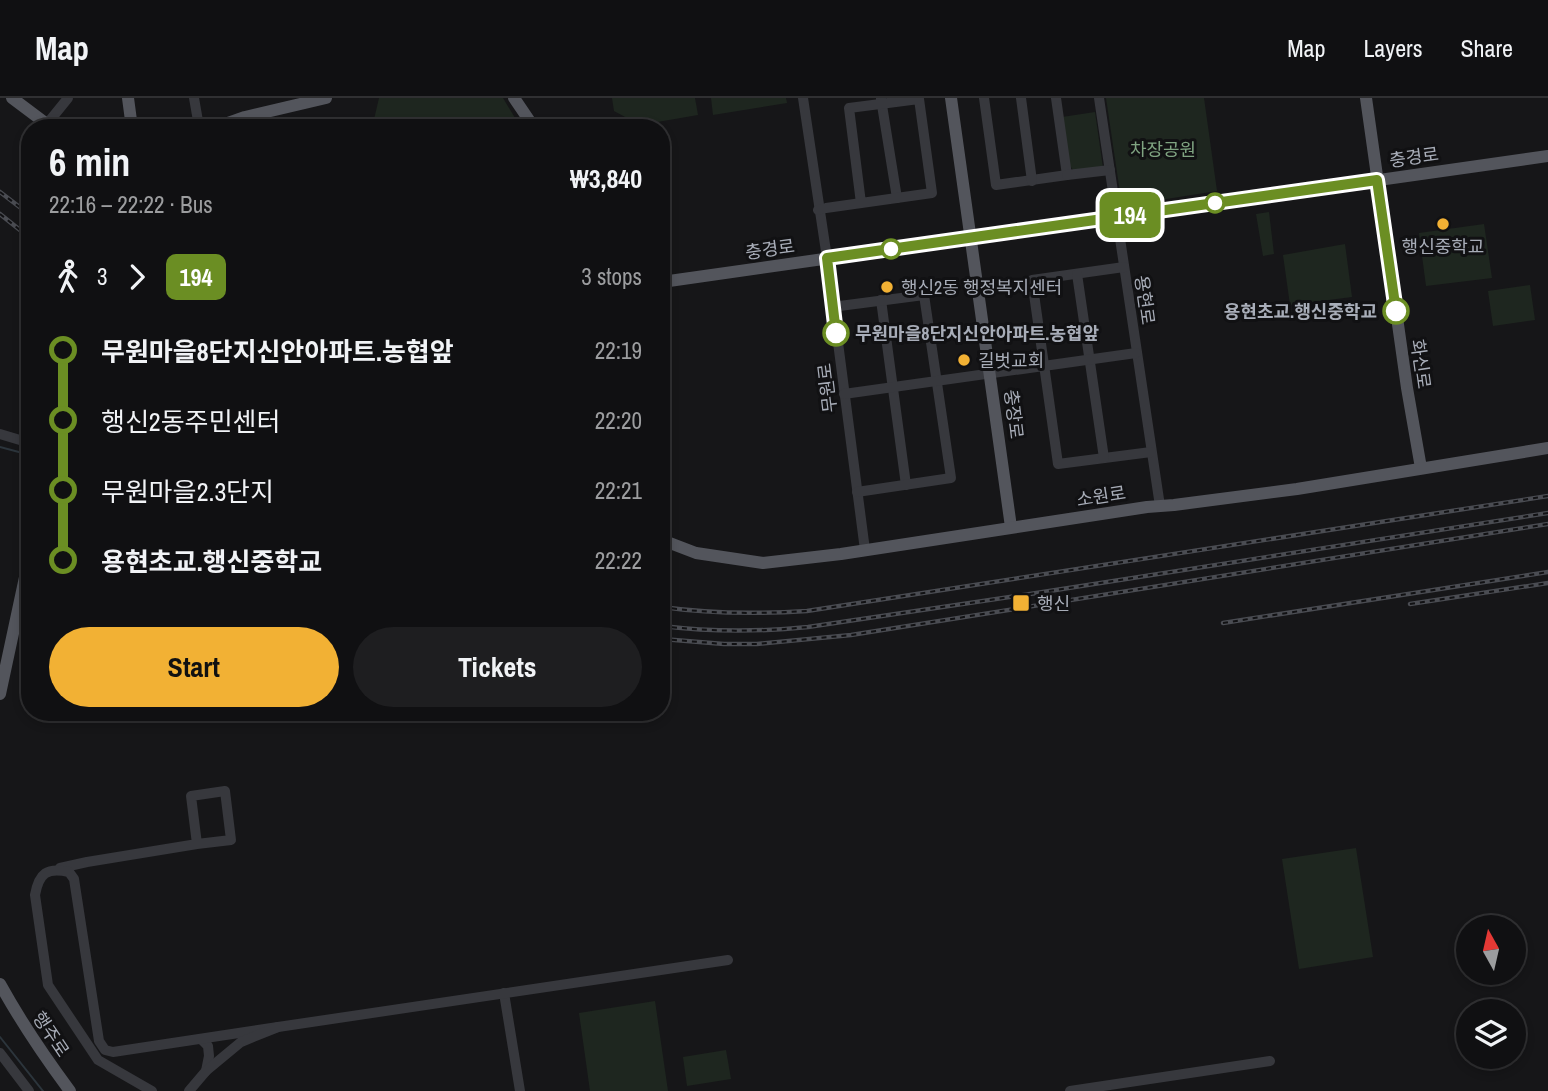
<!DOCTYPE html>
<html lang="en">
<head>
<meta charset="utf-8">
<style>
	:root { --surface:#101012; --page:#1e1e20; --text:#f1f3f6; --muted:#9c9d9f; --line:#303032; --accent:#f2b134 }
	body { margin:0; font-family:"Archivo Narrow","Noto Sans KR",sans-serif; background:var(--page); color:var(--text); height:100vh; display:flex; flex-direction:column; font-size:26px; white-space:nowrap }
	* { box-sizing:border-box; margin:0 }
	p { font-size:23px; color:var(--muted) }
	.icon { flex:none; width:38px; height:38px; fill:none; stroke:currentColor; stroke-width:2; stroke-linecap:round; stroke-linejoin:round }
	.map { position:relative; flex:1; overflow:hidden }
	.details { position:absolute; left:21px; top:21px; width:649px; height:602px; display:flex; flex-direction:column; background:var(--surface); border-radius:28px; box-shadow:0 4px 10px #0003,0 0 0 2px var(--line) }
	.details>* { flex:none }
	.badge { padding:0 14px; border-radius:10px; font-size:24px; line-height:46px }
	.needle { width:46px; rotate:352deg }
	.controls { position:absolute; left:1456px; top:817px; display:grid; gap:14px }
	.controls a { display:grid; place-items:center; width:70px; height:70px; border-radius:50%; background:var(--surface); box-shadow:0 4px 10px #0003,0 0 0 2px var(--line); font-size:35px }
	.map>.badge { position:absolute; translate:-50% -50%; box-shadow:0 0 0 4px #fff }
	.legs { display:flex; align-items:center; gap:10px; height:77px; padding:0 28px; font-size:23px }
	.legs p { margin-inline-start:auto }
	.summary { display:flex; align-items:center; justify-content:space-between; height:119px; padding:0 28px }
	h1 { font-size:38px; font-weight:700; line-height:52px }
	.action { display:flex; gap:14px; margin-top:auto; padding:14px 28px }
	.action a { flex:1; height:80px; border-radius:42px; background:var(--accent); color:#111; font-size:28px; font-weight:700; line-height:80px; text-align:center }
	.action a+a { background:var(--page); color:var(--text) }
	ul { padding:0 28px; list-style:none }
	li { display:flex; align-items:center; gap:24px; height:70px; font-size:26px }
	li i { display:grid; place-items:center; width:10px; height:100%; margin:0 9px; background:currentColor }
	li i::after { content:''; width:18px; height:18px; margin:-9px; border:5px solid; border-radius:50%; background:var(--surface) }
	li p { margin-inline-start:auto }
	li:first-child i { background:linear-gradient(#0000 50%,currentColor 0) }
	li:last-child i { background:linear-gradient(currentColor 50%,#0000 0) }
	header { display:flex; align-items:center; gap:42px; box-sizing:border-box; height:98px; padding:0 35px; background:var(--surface); border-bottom:2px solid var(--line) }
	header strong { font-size:33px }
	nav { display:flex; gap:38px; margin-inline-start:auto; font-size:24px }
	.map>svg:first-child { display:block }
</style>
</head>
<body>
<header>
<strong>Map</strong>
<nav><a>Map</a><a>Layers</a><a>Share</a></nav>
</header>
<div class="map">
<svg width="1548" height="993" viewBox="0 0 1548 993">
	<rect width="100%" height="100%" fill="#161618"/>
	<g fill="#1e261f">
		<polygon points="379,0 503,0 521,30 372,30"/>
		<polygon points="612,0 695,0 698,17 640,27 614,13"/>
		<polygon points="711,0 786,0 787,5 713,17"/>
		<polygon points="1106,0 1204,0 1217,93 1122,108"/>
		<polygon points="1095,14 1103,70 1074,73 1067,64 1062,19"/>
		<polygon points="1269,114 1274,156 1263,158 1256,116"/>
		<polygon points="1484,126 1492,180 1426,188 1419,135"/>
		<polygon points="1345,146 1352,199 1290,207 1283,157"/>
		<polygon points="1530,187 1535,222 1493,228 1488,193"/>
		<polygon points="1356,750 1373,859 1299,871 1282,761"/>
		<polygon points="655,903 668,993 590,993 579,915"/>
		<polygon points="726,952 731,981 687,988 683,959"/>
	</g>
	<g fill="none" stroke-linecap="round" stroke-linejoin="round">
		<g stroke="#2c353c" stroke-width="2">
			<polyline points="0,349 30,357"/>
			<polyline points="0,939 43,993"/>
		</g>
		<g stroke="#37383d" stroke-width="10">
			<polyline points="194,0 198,23 201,30"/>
			<polyline points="803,0 827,160 865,452"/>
			<polyline points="984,0 996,87 1067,77 1056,0"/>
			<polyline points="1021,0 1032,83"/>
			<polyline points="1099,0 1160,408"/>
			<polyline points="881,1 897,100"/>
			<polyline points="47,26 68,0"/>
			<polyline points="1067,77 1110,72"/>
			<polyline points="818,112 826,110 932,95 919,1 849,10 861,105"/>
			<polyline points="1124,169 1032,182 1058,366 1151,354"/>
			<polyline points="1077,176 1104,360"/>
			<polyline points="881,202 906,387"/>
			<polyline points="832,209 924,197 951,380 857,394"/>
			<polyline points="844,296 1136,255"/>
			<polyline points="0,336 30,345"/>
			<polyline points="60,770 87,764 197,746 191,698 225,693 231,742 197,746"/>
			<polyline points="504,895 520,993"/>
			<polyline points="201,941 208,948 209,958 206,973"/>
			<polyline points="0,955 29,993"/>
			<path d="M152 993 98 962 48 887 35 797C39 775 47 769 69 774L74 781 99 943 105 952 113 954 278 929"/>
			<polyline points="189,993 206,973 241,944 278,929 728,862"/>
			<polyline points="1070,993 1270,963"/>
		</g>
		<g stroke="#53555c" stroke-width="12">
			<polyline points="12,0 52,30"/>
			<polyline points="128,0 132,30"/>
			<polyline points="514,0 531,25 533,30"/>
			<polyline points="951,0 1011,429"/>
			<polyline points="1366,0 1407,290 1421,370"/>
			<polyline points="214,30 245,19 326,0"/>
			<polyline points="662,184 1548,58"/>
			<polyline points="662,442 696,455 763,465 841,456 1147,409 1174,407 1297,391 1548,350"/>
			<polyline points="0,596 30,456"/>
			<path d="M0 886C21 924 44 958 70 993"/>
		</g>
		<defs>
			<g id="rail">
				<polyline points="0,94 30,117"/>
				<polyline points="0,116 30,140"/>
				<polyline points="1410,506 1548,485"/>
				<path d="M662 509C711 516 758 516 807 513L1548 398"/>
				<polyline points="1223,525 1548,474"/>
				<path d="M662 528C711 534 759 534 808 529L1030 496 1548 415"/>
				<polyline points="662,541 724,546 757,546 851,537 1548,426"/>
			</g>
		</defs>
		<use href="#rail" stroke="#4a4c52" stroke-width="4.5"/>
		<use href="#rail" stroke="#111113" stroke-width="2" stroke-dasharray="5" stroke-linecap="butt"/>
	</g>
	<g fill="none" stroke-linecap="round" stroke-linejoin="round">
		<defs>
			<polyline id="line-1" points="836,235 827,160 1377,82 1396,213"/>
		</defs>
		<use href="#line-1" stroke="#fff" stroke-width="16"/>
		<use href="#line-1" stroke="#6b8e23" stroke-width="10"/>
	</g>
	<g fill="#fff" stroke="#6b8e23" stroke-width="3.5">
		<circle cx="1215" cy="105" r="9"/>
		<circle cx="891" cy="151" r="9"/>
		<circle cx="1396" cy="213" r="12"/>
		<circle cx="836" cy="235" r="12"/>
	</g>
	<g fill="#f2b134" stroke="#111113" stroke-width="2.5">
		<circle cx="1443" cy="126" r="7"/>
		<circle cx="887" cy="189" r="7"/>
		<circle cx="964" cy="262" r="7"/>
		<rect x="1012" y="496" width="18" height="18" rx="3.5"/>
	</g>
	<g text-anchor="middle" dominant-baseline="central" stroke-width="6" stroke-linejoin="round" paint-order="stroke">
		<g font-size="18" fill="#7fa381" stroke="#111113">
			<text x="1163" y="51">차장공원</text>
		</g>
		<g font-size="18" fill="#a8adb8" stroke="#111113">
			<text transform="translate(1414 59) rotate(-8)">충경로</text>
			<text transform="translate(770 151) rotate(-8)">충경로</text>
			<text transform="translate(1145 202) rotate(82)">용현로</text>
			<text transform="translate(1421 266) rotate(82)">화신로</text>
			<text transform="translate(827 290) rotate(-97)">무원로</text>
			<text transform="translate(1014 316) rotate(83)">충장로</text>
			<text transform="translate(1101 398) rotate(-9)">소원로</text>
			<text transform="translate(51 936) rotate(56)">행주로</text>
		</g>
		<g font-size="18" fill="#a8adb8" stroke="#111113" text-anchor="start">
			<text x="1443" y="148" text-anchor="middle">행신중학교</text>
			<text x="901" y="189">행신2동 행정복지센터</text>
			<text x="978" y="262">길벗교회</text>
			<text x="1037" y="505">행신</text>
		</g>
		<g font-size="18" font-weight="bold" fill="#a8adb8" stroke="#111113" text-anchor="end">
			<text x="1377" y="213">용현초교.행신중학교</text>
			<text x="855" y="235" text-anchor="start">무원마을8단지신안아파트.농협앞</text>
		</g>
	</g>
</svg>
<div class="controls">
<a><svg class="needle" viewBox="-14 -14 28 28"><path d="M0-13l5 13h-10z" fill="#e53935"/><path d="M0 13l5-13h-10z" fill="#9c9d9f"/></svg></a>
<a><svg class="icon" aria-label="layers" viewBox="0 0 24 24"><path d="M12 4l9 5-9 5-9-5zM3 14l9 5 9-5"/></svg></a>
</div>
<b class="badge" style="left:1130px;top:117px;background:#6b8e23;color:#fff">194</b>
<section class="details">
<div class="summary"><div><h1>6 min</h1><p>22:16 – 22:22 · Bus</p></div><b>₩3,840</b></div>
<div class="legs"><svg class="icon" aria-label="walk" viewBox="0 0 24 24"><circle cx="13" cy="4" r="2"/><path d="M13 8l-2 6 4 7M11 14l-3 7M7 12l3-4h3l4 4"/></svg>3<svg class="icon" aria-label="forward" viewBox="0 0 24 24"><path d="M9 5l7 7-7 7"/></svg><b class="badge" style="background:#6b8e23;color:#fff">194</b><p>3 stops</p></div>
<ul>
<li><i style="color:#6b8e23"></i><b>무원마을8단지신안아파트.농협앞</b><p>22:19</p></li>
<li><i style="color:#6b8e23"></i><span>행신2동주민센터</span><p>22:20</p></li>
<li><i style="color:#6b8e23"></i><span>무원마을2.3단지</span><p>22:21</p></li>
<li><i style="color:#6b8e23"></i><b>용현초교.행신중학교</b><p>22:22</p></li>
</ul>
<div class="action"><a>Start</a><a>Tickets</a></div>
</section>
</div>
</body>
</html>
